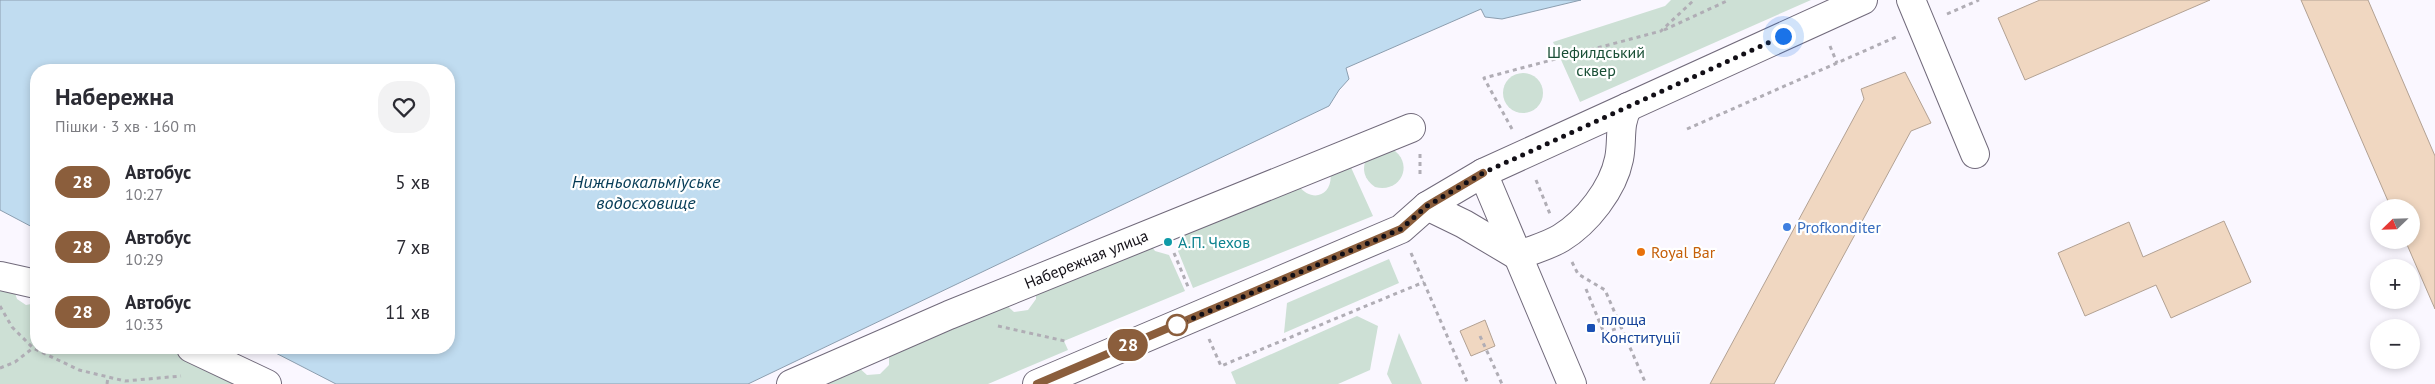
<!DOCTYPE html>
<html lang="uk">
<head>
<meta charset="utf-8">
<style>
	:root { --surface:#fff; --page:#f2f2f3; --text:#2b2b33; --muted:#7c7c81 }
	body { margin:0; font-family:"PT Sans",sans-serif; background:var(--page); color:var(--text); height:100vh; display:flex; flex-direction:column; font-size:19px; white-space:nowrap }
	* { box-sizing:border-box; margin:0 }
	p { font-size:16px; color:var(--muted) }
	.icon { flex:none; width:28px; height:28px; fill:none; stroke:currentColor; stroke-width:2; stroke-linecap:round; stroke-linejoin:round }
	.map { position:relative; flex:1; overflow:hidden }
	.panel { position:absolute; left:30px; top:64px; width:425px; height:290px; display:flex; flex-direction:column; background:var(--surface); border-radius:20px; box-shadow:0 2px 8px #0003 }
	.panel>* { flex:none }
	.badge { padding:0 10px; border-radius:16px; font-size:18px; line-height:32px }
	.needle { width:32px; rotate:247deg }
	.buttons { position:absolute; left:2370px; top:199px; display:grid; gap:10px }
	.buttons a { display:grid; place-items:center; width:50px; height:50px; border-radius:50%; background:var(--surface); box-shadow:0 2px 8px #0003; font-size:25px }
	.you { position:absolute; width:25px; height:25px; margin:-12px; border:4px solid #fff; border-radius:50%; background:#1a73e8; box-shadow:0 0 0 8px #1a73e833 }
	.map>.badge { position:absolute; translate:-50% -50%; box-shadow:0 0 0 2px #fff }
	.round { display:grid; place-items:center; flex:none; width:52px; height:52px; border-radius:20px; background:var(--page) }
	.head { display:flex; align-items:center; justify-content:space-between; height:85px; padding:0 25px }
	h1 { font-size:24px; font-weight:700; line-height:38px }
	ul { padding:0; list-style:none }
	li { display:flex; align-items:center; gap:15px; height:65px; padding:0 25px }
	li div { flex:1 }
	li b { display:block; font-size:19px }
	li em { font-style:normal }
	li .badge { min-width:55px; font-weight:700; text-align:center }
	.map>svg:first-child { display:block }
</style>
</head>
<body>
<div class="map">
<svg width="2435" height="384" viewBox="0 0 2435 384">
	<rect width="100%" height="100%" fill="#faf7ff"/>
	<g fill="#cde0d5">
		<polygon points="1671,0 1811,0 1580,102 1553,42 1665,6"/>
		<circle cx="1523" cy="93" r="20"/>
		<path d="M1392 149C1415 163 1401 194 1375 187 1364 179 1361 169 1367 157Z"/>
		<path d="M1349 163 1373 216 1193 288 1178 251 1185 239 1184 230 1298 185C1313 205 1335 194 1330 170Z"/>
		<polygon points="1149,243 1155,251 1169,255 1185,291 1064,341 1068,350 988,384 817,384 857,366 867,375 880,374 889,365 889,352 1003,302 1014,312 1028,310 1036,299 1036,291"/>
		<polygon points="1389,259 1399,283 1284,333 1287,303"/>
		<polygon points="0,286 15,293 17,299 26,305 36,303 36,348 169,348 245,384 0,384"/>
		<polygon points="1357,316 1378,326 1370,370 1338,384 1236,384 1231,372"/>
		<polygon points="1399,333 1422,384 1392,384 1387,374"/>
	</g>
	<polygon fill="#c0dcf0" stroke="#8c9eaf" points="0,0 1581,0 1502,19 1485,17 1481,9 1346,68 1349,79 1339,90 1329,106 748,384 336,384 266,348 449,348 449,70 36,70 36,229 0,210"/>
	<g fill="#f0d7c1" stroke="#b2a193">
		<polygon points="2040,0 2210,0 2025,80 1998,18"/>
		<polygon points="2301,0 2368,0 2435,156 2435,309 2405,240 2411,240 2411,208 2391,208"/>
		<polygon points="1905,72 1931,123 1911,131 1774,384 1710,384 1864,99 1861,89"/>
		<polygon points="2224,221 2251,282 2171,318 2156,285 2085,316 2058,253 2129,222 2143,257"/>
		<polygon points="1485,320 1495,346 1471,356 1460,331"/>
	</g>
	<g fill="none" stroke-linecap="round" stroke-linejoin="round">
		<defs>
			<g id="minor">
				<polyline points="1911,0 1975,154"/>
				<polyline points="1483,173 1863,0"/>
				<path d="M1518 256C1531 250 1548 246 1561 238 1587 222 1613 189 1619 159 1623 139 1618 125 1628 107"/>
				<polyline points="0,276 36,284"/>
				<polyline points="191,348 267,384"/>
				<polyline points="791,384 949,315 1411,128"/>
			</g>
			<g id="major">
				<polyline points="1427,206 1464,224 1518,256"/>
				<polyline points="1037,384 1401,229 1427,206 1483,173 1572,384"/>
			</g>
		</defs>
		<use href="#minor" stroke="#716a7b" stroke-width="30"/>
		<use href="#major" stroke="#716a7b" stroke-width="30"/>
		<g stroke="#b0adb5" stroke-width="3" stroke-dasharray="4 4" stroke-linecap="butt">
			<polyline points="1947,14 1979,0"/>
			<polyline points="1664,30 1729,0"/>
			<polyline points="1830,46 1837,63"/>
			<polyline points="1512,129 1484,78 1661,31 1694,0"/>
			<polyline points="1687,129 1896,37"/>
			<polyline points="1420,154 1420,178"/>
			<polyline points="1536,180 1550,214"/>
			<polyline points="1174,253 1189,289"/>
			<polyline points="1411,253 1468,384"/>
			<polyline points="1572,262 1578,274 1605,290 1621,327"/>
			<polyline points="1586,289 1604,333 1621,327 1646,384"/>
			<polyline points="0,306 12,327 33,348 79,370 125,381 181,376"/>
			<polyline points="998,326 1065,341"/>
			<polyline points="1480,336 1502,384"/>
			<polyline points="1209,339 1221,366 1424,282"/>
			<polyline points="0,368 15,362 33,348"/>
			<polyline points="107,384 108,377"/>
		</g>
		<use href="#minor" stroke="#fff" stroke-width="28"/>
		<use href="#major" stroke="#fff" stroke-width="28"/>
	</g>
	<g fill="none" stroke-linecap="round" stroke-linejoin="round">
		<defs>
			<polyline id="line" points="1037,384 1401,229 1427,206 1483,173"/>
		</defs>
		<use href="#line" stroke="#fff" stroke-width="11"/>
		<use href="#line" stroke="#8b5e3c" stroke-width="8"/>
		<polyline stroke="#120f16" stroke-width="5" stroke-dasharray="0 9" points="1177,325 1401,229 1427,206 1483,173 1783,36"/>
	</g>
	<circle fill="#3f7fe0" stroke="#fff" stroke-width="2" cx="1787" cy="227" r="5"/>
	<circle fill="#0f9aa8" stroke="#fff" stroke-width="2" cx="1168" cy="242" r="5"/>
	<circle fill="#e8710a" stroke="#fff" stroke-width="2" cx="1641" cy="252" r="5"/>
	<circle fill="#fff" stroke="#8b5e3c" stroke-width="2.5" cx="1177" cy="325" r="10"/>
	<rect fill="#1a4fb4" stroke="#fff" stroke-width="2" x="1586" y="323" width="10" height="10" rx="2.5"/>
	<g text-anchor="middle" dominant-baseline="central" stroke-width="4.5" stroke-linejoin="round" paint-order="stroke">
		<g font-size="16" fill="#1a4f36" stroke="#fff">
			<text x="1596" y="52">Шефилдський<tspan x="1596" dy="18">сквер</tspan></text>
		</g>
		<g font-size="16" fill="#366cbe" stroke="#fff" text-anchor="start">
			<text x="1797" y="227">Profkonditer</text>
		</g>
		<g font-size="16" fill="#0d838f" stroke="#fff" text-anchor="start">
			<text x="1178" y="242">А.П. Чехов</text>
		</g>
		<g font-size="16" fill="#c56008" stroke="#fff" text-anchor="start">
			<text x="1651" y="252">Royal Bar</text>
		</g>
		<g font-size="16" fill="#120f16" stroke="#fff">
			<text transform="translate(1086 259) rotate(-22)">Набережная улица</text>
		</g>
		<g font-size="16" fill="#164399" stroke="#fff" text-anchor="start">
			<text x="1601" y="319">площа<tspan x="1601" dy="18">Конституції</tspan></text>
		</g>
		<g font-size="18" font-style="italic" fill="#053b56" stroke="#fff">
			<text x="646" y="181">Нижньокальміуське<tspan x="646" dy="21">водосховище</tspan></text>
		</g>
	</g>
</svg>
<div class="buttons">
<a><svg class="needle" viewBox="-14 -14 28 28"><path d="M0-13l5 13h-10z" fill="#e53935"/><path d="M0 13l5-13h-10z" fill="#7c7c81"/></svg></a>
<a>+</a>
<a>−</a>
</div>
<div class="you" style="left:1783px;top:36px"></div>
<b class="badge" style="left:1128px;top:345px;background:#8b5e3c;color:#fff">28</b>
<section class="panel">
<div class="head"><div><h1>Набережна</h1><p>Пішки · 3 хв · 160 m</p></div><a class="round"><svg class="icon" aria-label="heart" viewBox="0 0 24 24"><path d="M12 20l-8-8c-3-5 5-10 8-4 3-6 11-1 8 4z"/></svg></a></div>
<ul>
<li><span class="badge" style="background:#8b5e3c;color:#fff">28</span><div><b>Автобус</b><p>10:27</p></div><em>5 хв</em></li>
<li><span class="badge" style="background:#8b5e3c;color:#fff">28</span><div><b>Автобус</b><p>10:29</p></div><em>7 хв</em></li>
<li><span class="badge" style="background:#8b5e3c;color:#fff">28</span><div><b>Автобус</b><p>10:33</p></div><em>11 хв</em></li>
</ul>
</section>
</div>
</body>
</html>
